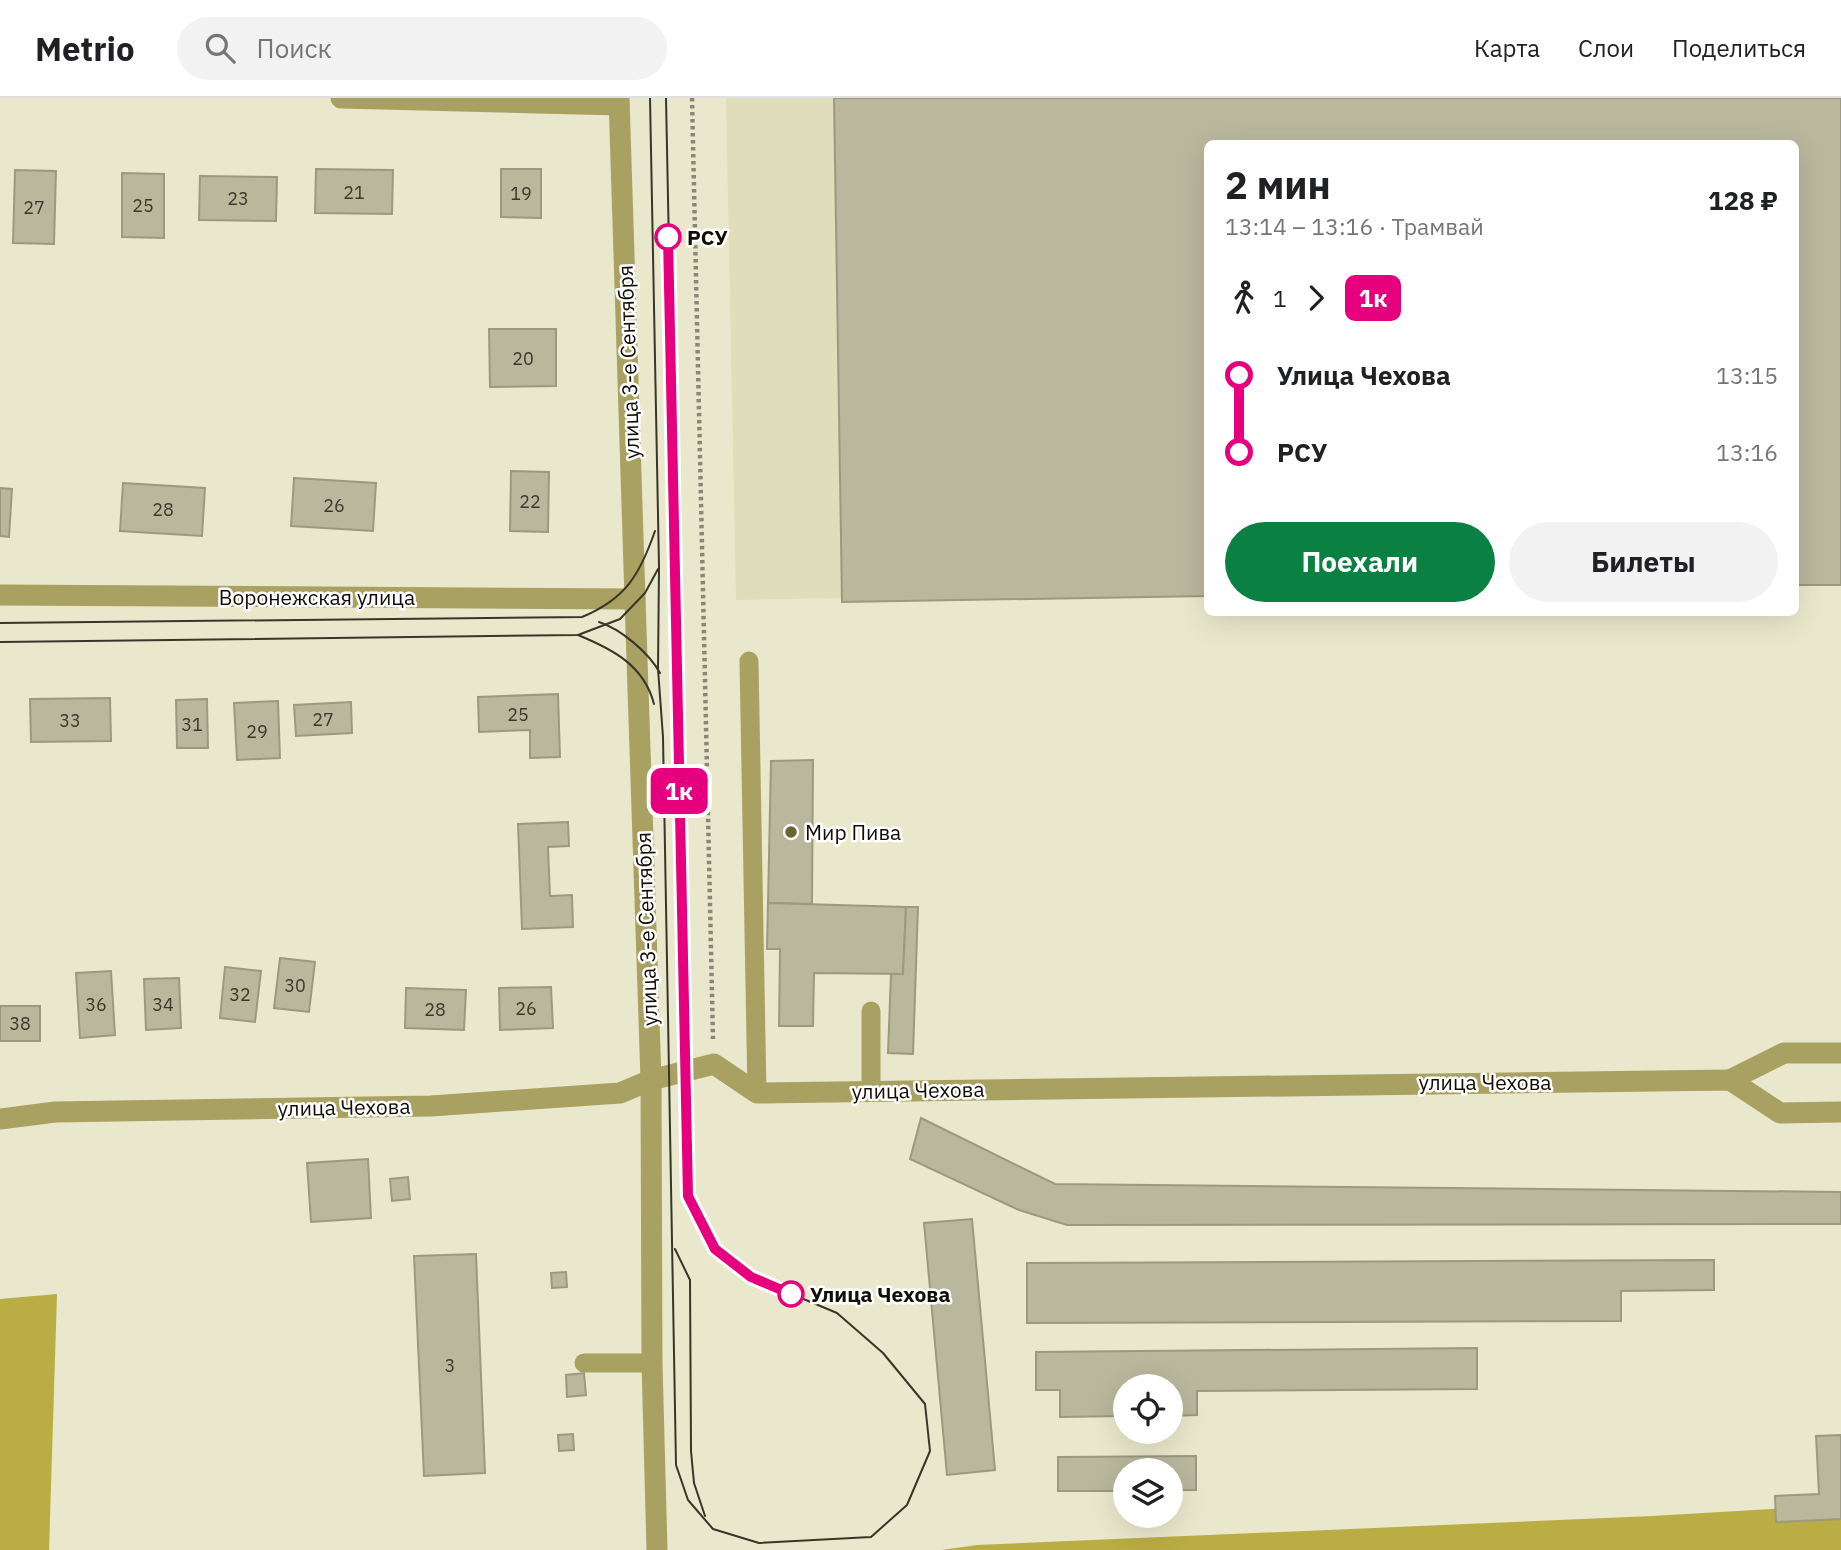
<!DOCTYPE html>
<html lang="ru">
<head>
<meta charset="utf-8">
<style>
	:root { --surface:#fff; --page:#f2f2f2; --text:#202124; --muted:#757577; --line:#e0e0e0; --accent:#0b8043 }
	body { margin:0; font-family:"IBM Plex Sans",sans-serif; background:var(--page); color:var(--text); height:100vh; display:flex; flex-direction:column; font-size:26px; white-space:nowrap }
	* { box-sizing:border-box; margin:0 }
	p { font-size:23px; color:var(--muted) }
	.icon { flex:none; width:38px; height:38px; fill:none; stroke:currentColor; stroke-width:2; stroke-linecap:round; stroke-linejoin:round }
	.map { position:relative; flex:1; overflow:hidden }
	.side { position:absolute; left:1204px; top:42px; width:595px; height:476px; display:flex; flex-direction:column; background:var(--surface); border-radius:10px; box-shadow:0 7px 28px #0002 }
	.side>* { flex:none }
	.badge { padding:0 14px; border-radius:10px; font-size:24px; line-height:46px }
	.fabs { position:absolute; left:1113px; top:1276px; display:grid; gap:14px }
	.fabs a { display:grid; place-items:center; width:70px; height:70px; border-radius:50%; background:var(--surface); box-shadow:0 7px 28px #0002; font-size:35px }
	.map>.badge { position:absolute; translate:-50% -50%; box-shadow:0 0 0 4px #fff }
	.legs { display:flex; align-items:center; gap:10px; height:77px; padding:0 21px; font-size:23px }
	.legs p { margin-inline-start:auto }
	.summary { display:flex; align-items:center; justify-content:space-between; height:119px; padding:0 21px }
	h1 { font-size:38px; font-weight:700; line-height:52px }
	.primary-button { display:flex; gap:14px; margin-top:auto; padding:14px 21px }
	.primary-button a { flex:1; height:80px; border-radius:42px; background:var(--accent); color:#fff; font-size:28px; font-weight:700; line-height:80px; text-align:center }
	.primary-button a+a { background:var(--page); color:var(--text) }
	ul { padding:0 21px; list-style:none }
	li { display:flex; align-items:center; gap:24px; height:77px; font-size:26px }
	li i { display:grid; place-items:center; width:10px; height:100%; margin:0 9px; background:currentColor }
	li i::after { content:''; width:18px; height:18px; margin:-9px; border:5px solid; border-radius:50%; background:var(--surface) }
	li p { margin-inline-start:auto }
	li:first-child i { background:linear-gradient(#0000 50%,currentColor 0) }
	li:last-child i { background:linear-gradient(currentColor 50%,#0000 0) }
	header { display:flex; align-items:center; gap:42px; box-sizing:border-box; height:98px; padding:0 35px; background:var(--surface); border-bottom:2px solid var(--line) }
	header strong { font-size:33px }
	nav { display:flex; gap:38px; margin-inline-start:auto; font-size:24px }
	.search { width:490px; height:63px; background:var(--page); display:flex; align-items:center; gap:18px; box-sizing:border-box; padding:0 24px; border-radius:38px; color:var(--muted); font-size:26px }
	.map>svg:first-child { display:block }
</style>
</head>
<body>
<header>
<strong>Metrio</strong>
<div class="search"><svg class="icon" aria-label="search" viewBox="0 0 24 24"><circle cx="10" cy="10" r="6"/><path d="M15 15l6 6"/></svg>Поиск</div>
<nav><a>Карта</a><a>Слои</a><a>Поделиться</a></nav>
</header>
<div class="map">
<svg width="1841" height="1452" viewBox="0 0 1841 1452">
	<rect width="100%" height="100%" fill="#eae8cc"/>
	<polygon fill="#e0ddba" points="726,0 1841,0 1841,484 1796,485 1796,46 1208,46 1207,494 736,502"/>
	<g fill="#baad43">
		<polygon points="57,1196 49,1452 0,1452 0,1201"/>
		<polygon points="1841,1407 1841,1452 941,1452 977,1447 1652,1418"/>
	</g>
	<g fill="#b9b79c" stroke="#9c9980" stroke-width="2">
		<polygon points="834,0 1841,0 1841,487 1796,487 1796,46 1208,46 1208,498 842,504"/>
		<polygon points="316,71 393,72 392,116 315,115"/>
		<polygon points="501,71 541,71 541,120 501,119"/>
		<polygon points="15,72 56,73 54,146 13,145"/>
		<polygon points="122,75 164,76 164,140 122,139"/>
		<polygon points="200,78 277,79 276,123 199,122"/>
		<polygon points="489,231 556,231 556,288 490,289"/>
		<polygon points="511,373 549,374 548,434 510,433"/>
		<polygon points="294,380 376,385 373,433 291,428"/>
		<polygon points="123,385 205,390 202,438 120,433"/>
		<polygon points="0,390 12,391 9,439 0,438"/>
		<polygon points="558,596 560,659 530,660 530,632 479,634 478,599"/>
		<polygon points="110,600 111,643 31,644 30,601"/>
		<polygon points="207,601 208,650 177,650 176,602"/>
		<polygon points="278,603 280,660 237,662 234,605"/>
		<polygon points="351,604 352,635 296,638 294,607"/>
		<polygon points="813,662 812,806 768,805 771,663"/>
		<polygon points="568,724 569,748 548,749 550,798 572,797 573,829 522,831 518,726"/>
		<polygon points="768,805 906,809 903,876 814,875 813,928 779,928 780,851 767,851"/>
		<polygon points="906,809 918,809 913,956 888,955 891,876 903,876"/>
		<polygon points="280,860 315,864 309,914 274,910"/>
		<polygon points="225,869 261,873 255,924 220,920"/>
		<polygon points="111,873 115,937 80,940 76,875"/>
		<polygon points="179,880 181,930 146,932 144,881"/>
		<polygon points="551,889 553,930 500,932 499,890"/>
		<polygon points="406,890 466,892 464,932 405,930"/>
		<rect x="0" y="908" width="40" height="35"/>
		<polygon points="921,1020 1055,1086 1841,1094 1841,1126 1067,1127 1019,1112 910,1061"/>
		<polygon points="368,1061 371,1120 311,1124 307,1065"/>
		<polygon points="408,1079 410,1101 392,1103 390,1081"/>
		<polygon points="972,1121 995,1372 947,1377 924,1125"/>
		<polygon points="476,1156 485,1375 424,1378 414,1158"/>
		<polygon points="1714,1162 1714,1192 1621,1193 1621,1223 1027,1225 1027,1165"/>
		<polygon points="566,1174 567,1189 552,1190 551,1175"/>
		<polygon points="1477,1250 1477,1291 1197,1293 1197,1317 1171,1318 1171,1288 1125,1288 1125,1318 1060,1319 1060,1292 1036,1292 1036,1254"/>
		<polygon points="584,1275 586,1297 567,1299 566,1277"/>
		<polygon points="573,1336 574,1352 559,1353 558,1337"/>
		<polygon points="1841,1337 1841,1421 1776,1424 1775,1398 1819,1396 1816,1338"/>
		<polygon points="1196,1358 1196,1392 1171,1392 1171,1372 1125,1372 1125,1393 1058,1393 1058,1359"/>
	</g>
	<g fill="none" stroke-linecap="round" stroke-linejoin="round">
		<polyline stroke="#8a8875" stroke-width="4.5" stroke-dasharray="3.5 3.5" stroke-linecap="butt" points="692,0 713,941"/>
		<g stroke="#a9a162" stroke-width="19">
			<polyline points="749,563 757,995"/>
			<polyline points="871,993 871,913"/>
			<polyline points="584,1265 652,1265"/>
		</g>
		<g stroke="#a9a162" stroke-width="21">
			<polyline points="341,0 619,7"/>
			<polyline points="0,497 635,501 651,982 652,1265 657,1452"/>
			<polyline points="1730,982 1784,955 1841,955"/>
			<polyline points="0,1021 55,1014 431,1008 620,995 651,982 714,966 757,995 1730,982 1780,1015 1841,1014"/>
		</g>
		<polyline stroke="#a9a162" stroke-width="21" points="619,0 635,501"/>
		<g stroke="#38362a" stroke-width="2">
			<polyline points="650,0 659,469 658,571 663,639 676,1367 688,1402 713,1431 759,1445 871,1439 907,1407 930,1353 925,1306 883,1255 837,1215 751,1179 714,1151 688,1098 666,0"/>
			<path d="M599 524C621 531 649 555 660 575"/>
			<path d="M0 525 582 519C626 501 640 476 655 433"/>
			<path d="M578 537C612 551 644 567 654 606"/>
			<polyline points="0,544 578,537 620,521 645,495 658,471"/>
			<polyline points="675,1151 690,1182 691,1353 694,1385 705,1418"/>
		</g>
	</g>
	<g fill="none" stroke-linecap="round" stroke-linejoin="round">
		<defs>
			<polyline id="line-1" points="668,139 688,1098 715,1151 751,1179 791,1196"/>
		</defs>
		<use href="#line-1" stroke="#fff" stroke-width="16"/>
		<use href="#line-1" stroke="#e6007e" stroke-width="10"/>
	</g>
	<g fill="#fff" stroke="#e6007e" stroke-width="3.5">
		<circle cx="668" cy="139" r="12"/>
		<circle cx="791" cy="1196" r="12"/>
	</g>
	<circle fill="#6b6531" stroke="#fff" stroke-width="2.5" cx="791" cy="734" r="7"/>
	<g text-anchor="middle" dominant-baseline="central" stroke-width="5" stroke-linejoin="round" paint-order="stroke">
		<g font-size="18" fill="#3a382b">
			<text x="354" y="94">21</text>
			<text x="521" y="95">19</text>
			<text x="238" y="100">23</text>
			<text x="143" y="107">25</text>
			<text x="34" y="109">27</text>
			<text x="523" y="260">20</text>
			<text x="530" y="403">22</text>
			<text x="334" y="407">26</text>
			<text x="163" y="411">28</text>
			<text x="518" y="616">25</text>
			<text x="323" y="621">27</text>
			<text x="70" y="622">33</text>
			<text x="192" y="626">31</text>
			<text x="257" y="633">29</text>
			<text x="295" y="887">30</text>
			<text x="240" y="896">32</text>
			<text x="96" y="906">36</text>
			<text x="163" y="906">34</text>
			<text x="526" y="910">26</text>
			<text x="435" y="911">28</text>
			<text x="20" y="925">38</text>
			<text x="450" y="1267">3</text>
		</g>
		<g font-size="21" font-weight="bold" fill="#0f0d05" stroke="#fff" text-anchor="start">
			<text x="687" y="139">РСУ</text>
			<text x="810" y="1196">Улица Чехова</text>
		</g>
		<g font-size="21" fill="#0f0d05" stroke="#fff">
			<text transform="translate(628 264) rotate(-92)">улица 3-е Сентября</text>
			<text x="317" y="499">Воронежская улица</text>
			<text transform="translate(646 831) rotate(-92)">улица 3-е Сентября</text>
			<text x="1485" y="984">улица Чехова</text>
			<text transform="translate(918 992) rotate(-1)">улица Чехова</text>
			<text transform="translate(344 1009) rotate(-1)">улица Чехова</text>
		</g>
		<g font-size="21" fill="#0f0d05" stroke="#fff" text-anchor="start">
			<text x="805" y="734">Мир Пива</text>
		</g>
	</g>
</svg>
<div class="fabs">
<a><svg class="icon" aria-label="locate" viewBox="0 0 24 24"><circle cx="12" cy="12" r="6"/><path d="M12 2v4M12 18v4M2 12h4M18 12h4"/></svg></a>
<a><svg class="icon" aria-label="layers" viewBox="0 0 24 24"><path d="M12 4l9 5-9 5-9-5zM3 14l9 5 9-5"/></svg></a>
</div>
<b class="badge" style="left:679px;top:693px;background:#e6007e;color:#fff">1к</b>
<section class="side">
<div class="summary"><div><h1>2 мин</h1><p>13:14 – 13:16 · Трамвай</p></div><b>128 ₽</b></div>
<div class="legs"><svg class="icon" aria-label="walk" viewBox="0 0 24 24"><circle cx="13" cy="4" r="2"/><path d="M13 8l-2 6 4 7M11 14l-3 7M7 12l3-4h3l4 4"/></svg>1<svg class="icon" aria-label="forward" viewBox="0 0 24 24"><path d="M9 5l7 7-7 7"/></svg><b class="badge" style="background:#e6007e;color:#fff">1к</b></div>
<ul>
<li><i style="color:#e6007e"></i><b>Улица Чехова</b><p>13:15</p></li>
<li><i style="color:#e6007e"></i><b>РСУ</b><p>13:16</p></li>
</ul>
<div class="primary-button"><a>Поехали</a><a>Билеты</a></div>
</section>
</div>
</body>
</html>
